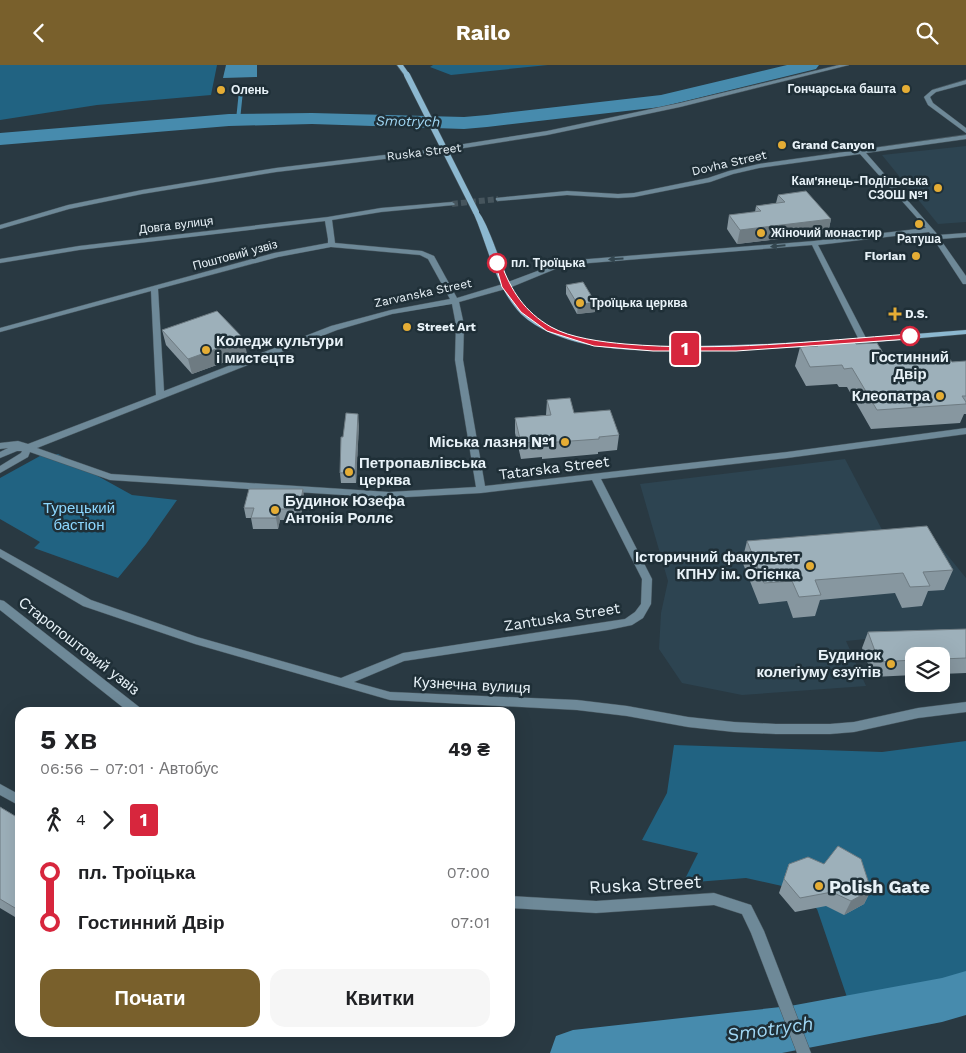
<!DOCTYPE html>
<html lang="uk">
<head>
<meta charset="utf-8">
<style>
	:root { --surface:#fff; --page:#f6f6f6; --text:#202124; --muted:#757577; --accent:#79602c }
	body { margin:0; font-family:"Work Sans",sans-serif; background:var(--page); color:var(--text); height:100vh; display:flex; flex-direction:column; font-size:19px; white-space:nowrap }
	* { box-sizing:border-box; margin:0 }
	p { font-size:16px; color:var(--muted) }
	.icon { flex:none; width:28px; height:28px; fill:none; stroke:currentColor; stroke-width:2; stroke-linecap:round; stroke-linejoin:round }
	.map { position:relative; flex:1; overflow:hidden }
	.side { position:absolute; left:15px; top:642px; width:500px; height:330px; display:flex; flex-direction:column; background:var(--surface); border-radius:15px; box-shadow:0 5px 20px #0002 }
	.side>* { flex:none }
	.badge { padding:0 10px; border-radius:4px; font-size:18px; line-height:32px }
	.buttons { position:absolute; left:905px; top:582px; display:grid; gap:10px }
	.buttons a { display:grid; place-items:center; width:45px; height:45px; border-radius:10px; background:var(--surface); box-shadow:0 5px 20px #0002; font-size:25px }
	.map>.badge { position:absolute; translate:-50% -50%; box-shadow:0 0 0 2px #fff }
	.legs { display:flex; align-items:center; gap:8px; height:55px; padding:0 25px; font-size:16px }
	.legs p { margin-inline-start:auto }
	.overview { display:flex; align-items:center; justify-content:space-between; height:85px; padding:0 25px }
	h1 { font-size:28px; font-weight:700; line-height:38px }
	.action { display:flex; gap:10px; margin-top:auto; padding:10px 25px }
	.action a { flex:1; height:58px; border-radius:15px; background:var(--accent); color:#fff; font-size:20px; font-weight:700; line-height:58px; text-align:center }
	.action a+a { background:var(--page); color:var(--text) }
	ul { padding:0 25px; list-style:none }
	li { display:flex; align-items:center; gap:18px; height:50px; font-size:19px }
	li i { display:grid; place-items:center; width:8px; height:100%; margin:0 6px; background:currentColor }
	li i::after { content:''; width:12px; height:12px; margin:-6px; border:4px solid; border-radius:50%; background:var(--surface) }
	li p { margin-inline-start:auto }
	li:first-child i { background:linear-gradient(#0000 50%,currentColor 0) }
	li:last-child i { background:linear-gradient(currentColor 50%,#0000 0) }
	header { display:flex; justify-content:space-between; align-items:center; height:65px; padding:0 25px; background:var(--accent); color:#fff; font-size:22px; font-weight:700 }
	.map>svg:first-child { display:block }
</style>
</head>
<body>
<header><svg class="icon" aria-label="back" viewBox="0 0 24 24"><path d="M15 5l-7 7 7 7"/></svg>Railo<svg class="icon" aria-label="search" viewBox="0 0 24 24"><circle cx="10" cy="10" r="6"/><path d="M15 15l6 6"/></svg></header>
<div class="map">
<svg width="966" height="988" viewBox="0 0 966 988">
	<rect width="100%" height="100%" fill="#293942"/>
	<g fill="#2d4451">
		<polygon points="966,81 966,157 938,159 882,90"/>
		<polygon points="845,394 889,478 936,476 966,513 966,564 846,576 866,621 742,630 682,618 659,584 661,548 668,516 640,419"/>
	</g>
	<g fill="#216382">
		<polygon points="0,0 217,0 211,30 97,40 0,55"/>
		<polygon points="433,0 548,0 451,10 430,2"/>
		<polygon points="58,389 132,430 177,435 146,479 118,513 34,483 40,477 0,454 0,413 40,391"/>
		<polygon points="966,676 966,909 944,920 850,941 817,844 791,823 746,813 683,818 698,788 642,775 667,728 674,680 882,687"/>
	</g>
	<polygon fill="#478bad" points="226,0 257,0 257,12 223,13"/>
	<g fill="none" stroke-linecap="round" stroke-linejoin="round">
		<polyline stroke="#478bad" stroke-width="4" points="238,55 241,26 239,22"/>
		<g fill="#478bad" fill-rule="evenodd">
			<polygon points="787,0 819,0 816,4 661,42 487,62 464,64 312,59 229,61 0,80 0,68 229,49 312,48 464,52 487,50 661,30"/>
			<polygon points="966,906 966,950 942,957 782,988 550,988 556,971 573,965 790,941 942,913"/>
		</g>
		<polyline stroke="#46555d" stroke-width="6" stroke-dasharray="6 3" stroke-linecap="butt" points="452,139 498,134"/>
		<defs>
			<g id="minor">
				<polygon points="839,0 849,0 680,42 547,70 426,89 276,107 142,129 69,144 0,164 0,160 68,140 142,125 276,103 426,85 547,66 680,38"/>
				<polygon points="966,15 966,19 936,27 930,32 933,38 966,63 966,68 928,40 924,32 932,25"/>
				<path d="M966 70V74L866 88 938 170 966 168V172L940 174 966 211V219H963L929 167 818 180 867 275 866 277H863L859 275 812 180 565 200 509 223 459 237 464 260 463 295 485 421 787 387 966 363V369L787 393 601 414 652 514 651 539 643 553 632 560 608 565 404 596 354 617 390 627 577 635 627 641 688 652 734 657 776 659H830L854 657 918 643 966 637V647L918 653 854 667 830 669H776L734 667 688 662 627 651 577 645 390 635 195 579 83 541 0 492V484L91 535 197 572 341 613 403 588 625 554 635 547 641 539 642 514 592 415 481 428 389 433 110 415 30 387 28 392 0 408V401L21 388 22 386H17L0 393V387L8 383 0 384V378L18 376 28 379 156 330 151 226 0 267V263L274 188 328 178V174L325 156 79 185 0 198V194L79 181 328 152 381 143 452 137 455 139 454 140 381 147 332 155 335 178 422 186 434 191 457 233 503 219 564 196 814 176 926 163 860 89 759 103 733 109 710 117 634 132 618 133 567 130 498 136 496 135V133L567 126 618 129 634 128 708 113 729 106 759 99ZM331 182 420 190 428 194 450 234 391 245 331 261 164 326 158 224 278 192ZM452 239 456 260 455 295 476 422 389 427 111 409 37 383 337 265 392 249Z"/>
				<polygon points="0,535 4,536 143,645 144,648 130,648 0,545"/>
				<polygon points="0,719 20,730 20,741 0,730"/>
				<polygon points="714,828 751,840 764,866 811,988 797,988 751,868 742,849 714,840 596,848 510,843 510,831 596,836"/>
			</g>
			<g id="secondary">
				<polygon points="397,0 403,0 410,10 409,11 405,11"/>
				<path d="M476 145C486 150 504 209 511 224 519 237 528 249 542 257 587 285 646 281 697 281 787 280 876 272 966 265V269C878 277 790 285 702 285 663 286 624 287 585 279 563 274 538 265 521 249 495 222 488 180 473 147Z"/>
			</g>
		</defs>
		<use href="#minor" stroke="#48575f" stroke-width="1"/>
		<use href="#secondary" stroke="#48575f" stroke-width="1"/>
		<use href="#minor" fill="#6e8998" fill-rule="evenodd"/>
		<use href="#secondary" fill="#8cb8d0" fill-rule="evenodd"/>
		<defs>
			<polyline id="secondary-bridge" points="407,10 476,147"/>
		</defs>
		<use href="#secondary-bridge" stroke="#48575f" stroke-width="7" stroke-linecap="butt"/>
		<use href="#secondary-bridge" stroke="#8cb8d0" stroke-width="6"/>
	</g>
	<g fill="#8797a0">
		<polygon points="778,130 831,154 828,168 737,179 727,164 729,150 755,147 756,141 776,138"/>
		<polygon points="566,220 595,247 577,249 566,229"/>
		<polygon points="162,265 247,289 192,309 166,280"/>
		<polygon points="817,279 856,279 888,296 952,297 966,296 966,349 964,349 960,358 871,364 847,322 839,322 837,319 806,321 795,301 800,282 816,281"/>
		<polygon points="547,335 619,370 617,385 598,387 598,389 542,394 542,392 521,394 515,368 515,353 546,350"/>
		<polygon points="359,359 356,418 341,418 340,408 343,372"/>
		<polygon points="303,424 304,435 300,455 280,455 278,464 253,464 251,453 246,453 244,443"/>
		<polygon points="747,476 953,505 944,525 928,526 922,541 902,543 895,528 820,535 815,551 793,553 787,536 759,539 742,496"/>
		<polygon points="966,564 966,608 941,609 941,591 914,591 914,610 873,612 862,583 868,567"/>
		<polygon points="0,742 20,754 20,855 0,843"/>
		<polygon points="789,799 871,825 864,839 844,850 826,841 795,847 779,828"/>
	</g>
	<g fill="#6e7b82">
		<polygon points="831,154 828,168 737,179 740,165"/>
		<polygon points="595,237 595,247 577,249 578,240"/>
		<polygon points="244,274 247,289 192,309 188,294"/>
		<polygon points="358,349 359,359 356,418 355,407"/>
		<polygon points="303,424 304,435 300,455 299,444"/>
		<polygon points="278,444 280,455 278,464 276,453"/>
		<polygon points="871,825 864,839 844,850 851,836"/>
	</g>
	<g fill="#9db0ba" stroke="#6e7b82">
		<polygon points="806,126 831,154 740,165 729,150 761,146 756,141 785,137 778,130"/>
		<polygon points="583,217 595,237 578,240 566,220"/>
		<polygon points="217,246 244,274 188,294 162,265"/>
		<polygon points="855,277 856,279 877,278 888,296 948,292 952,297 966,296 966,331 962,331 966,337 966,339 877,345 852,303 844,304 842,300 810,302 800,282 818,281 817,279"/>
		<polygon points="570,333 574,348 610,345 619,370 599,372 599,374 543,378 543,377 521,378 515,353 551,350 547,335"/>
		<polygon points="346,348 358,349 355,407 340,408 341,372 343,372"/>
		<polygon points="249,424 303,424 299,444 278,444 276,453 251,453 254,443 244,443"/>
		<polygon points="927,461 953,505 923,507 930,521 910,522 903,508 815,515 821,530 799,532 792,516 764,518 747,476"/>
		<polygon points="966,564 966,593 941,594 941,591 914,591 914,595 879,597 868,567"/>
		<polygon points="0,742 20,754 20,846 0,834"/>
		<polygon points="838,781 861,794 871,825 851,836 832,827 800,833 784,814 789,799 808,792 824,799"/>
	</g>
	<defs><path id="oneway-solid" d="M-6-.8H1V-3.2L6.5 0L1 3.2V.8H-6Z" transform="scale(1.25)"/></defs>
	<g fill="#33464f">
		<use href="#oneway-solid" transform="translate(778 181) rotate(175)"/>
		<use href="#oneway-solid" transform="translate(616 194) rotate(176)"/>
	</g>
	<path fill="#d7263d" stroke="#fff" d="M495 197 501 198C511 226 525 247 551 262 570 273 603 277 625 279 720 287 815 276 910 269L914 271 910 274 736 286H653L594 281 547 266 521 247 502 222Z"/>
	<g fill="#e5ad35" stroke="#1f2f37" stroke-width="2">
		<circle cx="906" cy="24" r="5"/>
		<circle cx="221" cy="25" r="5"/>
		<circle cx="782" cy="80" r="5"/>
		<circle cx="938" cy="123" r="5"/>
		<circle cx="919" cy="159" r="5"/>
		<circle cx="761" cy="168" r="5"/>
		<circle cx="916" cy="191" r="5"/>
		<circle cx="580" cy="238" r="5"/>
		<path d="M892.5 241.5h5v5h5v5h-5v5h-5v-5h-5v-5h5z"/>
		<circle cx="407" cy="262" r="5"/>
		<circle cx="206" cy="285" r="5"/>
		<circle cx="940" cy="331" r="5"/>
		<circle cx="565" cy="377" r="5"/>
		<circle cx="349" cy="407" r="5"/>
		<circle cx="275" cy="445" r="5"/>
		<circle cx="810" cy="501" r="5"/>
		<circle cx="891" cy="599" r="5"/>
		<circle cx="819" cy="821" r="5"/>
	</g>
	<g fill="#fff" stroke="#d7263d" stroke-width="2.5">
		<circle cx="497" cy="198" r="9"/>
		<circle cx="910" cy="271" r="9"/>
	</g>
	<g text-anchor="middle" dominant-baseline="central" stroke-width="5" stroke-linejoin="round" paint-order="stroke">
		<g font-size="12" font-weight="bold" fill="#e8f2f8" stroke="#1f2f37" text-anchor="start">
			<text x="896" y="24" text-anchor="end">Гончарська башта</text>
			<text x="231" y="25">Олень</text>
			<text x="792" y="80">Grand Canyon</text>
			<text x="928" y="116" text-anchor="end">Кам'янець-Подільська<tspan x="928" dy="14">СЗОШ №1</tspan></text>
			<text x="771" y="168">Жіночий монастир</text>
			<text x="919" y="174" text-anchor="middle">Ратуша</text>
			<text x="906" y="191" text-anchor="end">Florian</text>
			<text x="590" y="238">Троїцька церква</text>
			<text x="905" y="249">D.S.</text>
			<text x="417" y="262">Street Art</text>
		</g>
		<g font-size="12" fill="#e8f2f8" stroke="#1f2f37">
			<text transform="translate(424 87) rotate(-7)">Ruska Street</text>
			<text transform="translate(729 98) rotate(-13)">Dovha Street</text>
			<text transform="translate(176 160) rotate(-7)">Довга вулиця</text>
			<text transform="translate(235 190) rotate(-15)">Поштовий узвіз</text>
			<text transform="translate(423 228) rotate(-12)">Zarvanska Street</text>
		</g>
		<g font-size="12" font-weight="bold" fill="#e8f2f8" stroke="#1f2f37" text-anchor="start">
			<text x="511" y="198">пл. Троїцька</text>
		</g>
		<g font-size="14" font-style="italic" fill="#a0d7f4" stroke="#1f2f37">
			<text transform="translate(408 56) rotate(1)">Smotrych</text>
		</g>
		<g font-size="15" font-weight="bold" fill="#e8f2f8" stroke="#1f2f37" text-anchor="end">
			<text x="216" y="276" text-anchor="start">Коледж культури<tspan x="216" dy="17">і мистецтв</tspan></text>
			<text x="930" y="331">Клеопатра</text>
			<text x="555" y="377">Міська лазня №1</text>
			<text x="359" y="398" text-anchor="start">Петропавлівська<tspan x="359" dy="17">церква</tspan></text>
			<text x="285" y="436" text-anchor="start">Будинок Юзефа<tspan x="285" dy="17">Антонія Роллє</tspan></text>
			<text x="800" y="492">Історичний факультет<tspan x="800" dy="17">КПНУ ім. Огієнка</tspan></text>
			<text x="881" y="590">Будинок<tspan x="881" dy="17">колегіуму єзуїтів</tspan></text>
		</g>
		<g font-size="15" font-weight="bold" fill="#e8f2f8" stroke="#1f2f37">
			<text x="910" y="292">Гостинний<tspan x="910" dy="17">Двір</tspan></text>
		</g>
		<g font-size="15" fill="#e8f2f8" stroke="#1f2f37">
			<text transform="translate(554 403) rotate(-7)">Tatarska Street</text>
			<text transform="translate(562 552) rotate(-9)">Zantuska Street</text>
			<text transform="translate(79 581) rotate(38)">Старопоштовий узвіз</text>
			<text transform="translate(472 620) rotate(3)">Кузнечна вулиця</text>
		</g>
		<g font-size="15" fill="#8cd7ff" stroke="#1f2f37">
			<text x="79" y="443">Турецький<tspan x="79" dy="17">бастіон</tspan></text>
		</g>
		<g font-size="18" fill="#e8f2f8" stroke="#1f2f37">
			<text transform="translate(645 819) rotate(-3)">Ruska Street</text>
		</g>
		<g font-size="18" font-weight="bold" fill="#e8f2f8" stroke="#1f2f37" text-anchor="start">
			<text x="829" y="821">Polish Gate</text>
		</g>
		<g font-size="19" font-style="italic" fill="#a0d7f4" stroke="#1f2f37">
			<text transform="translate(770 964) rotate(-8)">Smotrych</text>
		</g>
	</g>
</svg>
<div class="buttons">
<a><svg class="icon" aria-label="layers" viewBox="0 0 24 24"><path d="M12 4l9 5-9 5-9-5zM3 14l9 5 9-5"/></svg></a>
</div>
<b class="badge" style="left:685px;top:284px;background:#d7263d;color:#fff">1</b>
<section class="side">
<div class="overview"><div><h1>5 хв</h1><p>06:56 – 07:01 · Автобус</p></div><b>49 ₴</b></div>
<div class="legs"><svg class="icon" aria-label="walk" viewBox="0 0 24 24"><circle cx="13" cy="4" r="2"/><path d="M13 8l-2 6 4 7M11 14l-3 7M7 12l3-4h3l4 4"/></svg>4<svg class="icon" aria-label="forward" viewBox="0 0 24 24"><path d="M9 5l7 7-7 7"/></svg><b class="badge" style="background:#d7263d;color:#fff">1</b></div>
<ul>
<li><i style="color:#d7263d"></i><b>пл. Троїцька</b><p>07:00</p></li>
<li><i style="color:#d7263d"></i><b>Гостинний Двір</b><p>07:01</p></li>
</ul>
<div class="action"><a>Почати</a><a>Квитки</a></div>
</section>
</div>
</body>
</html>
